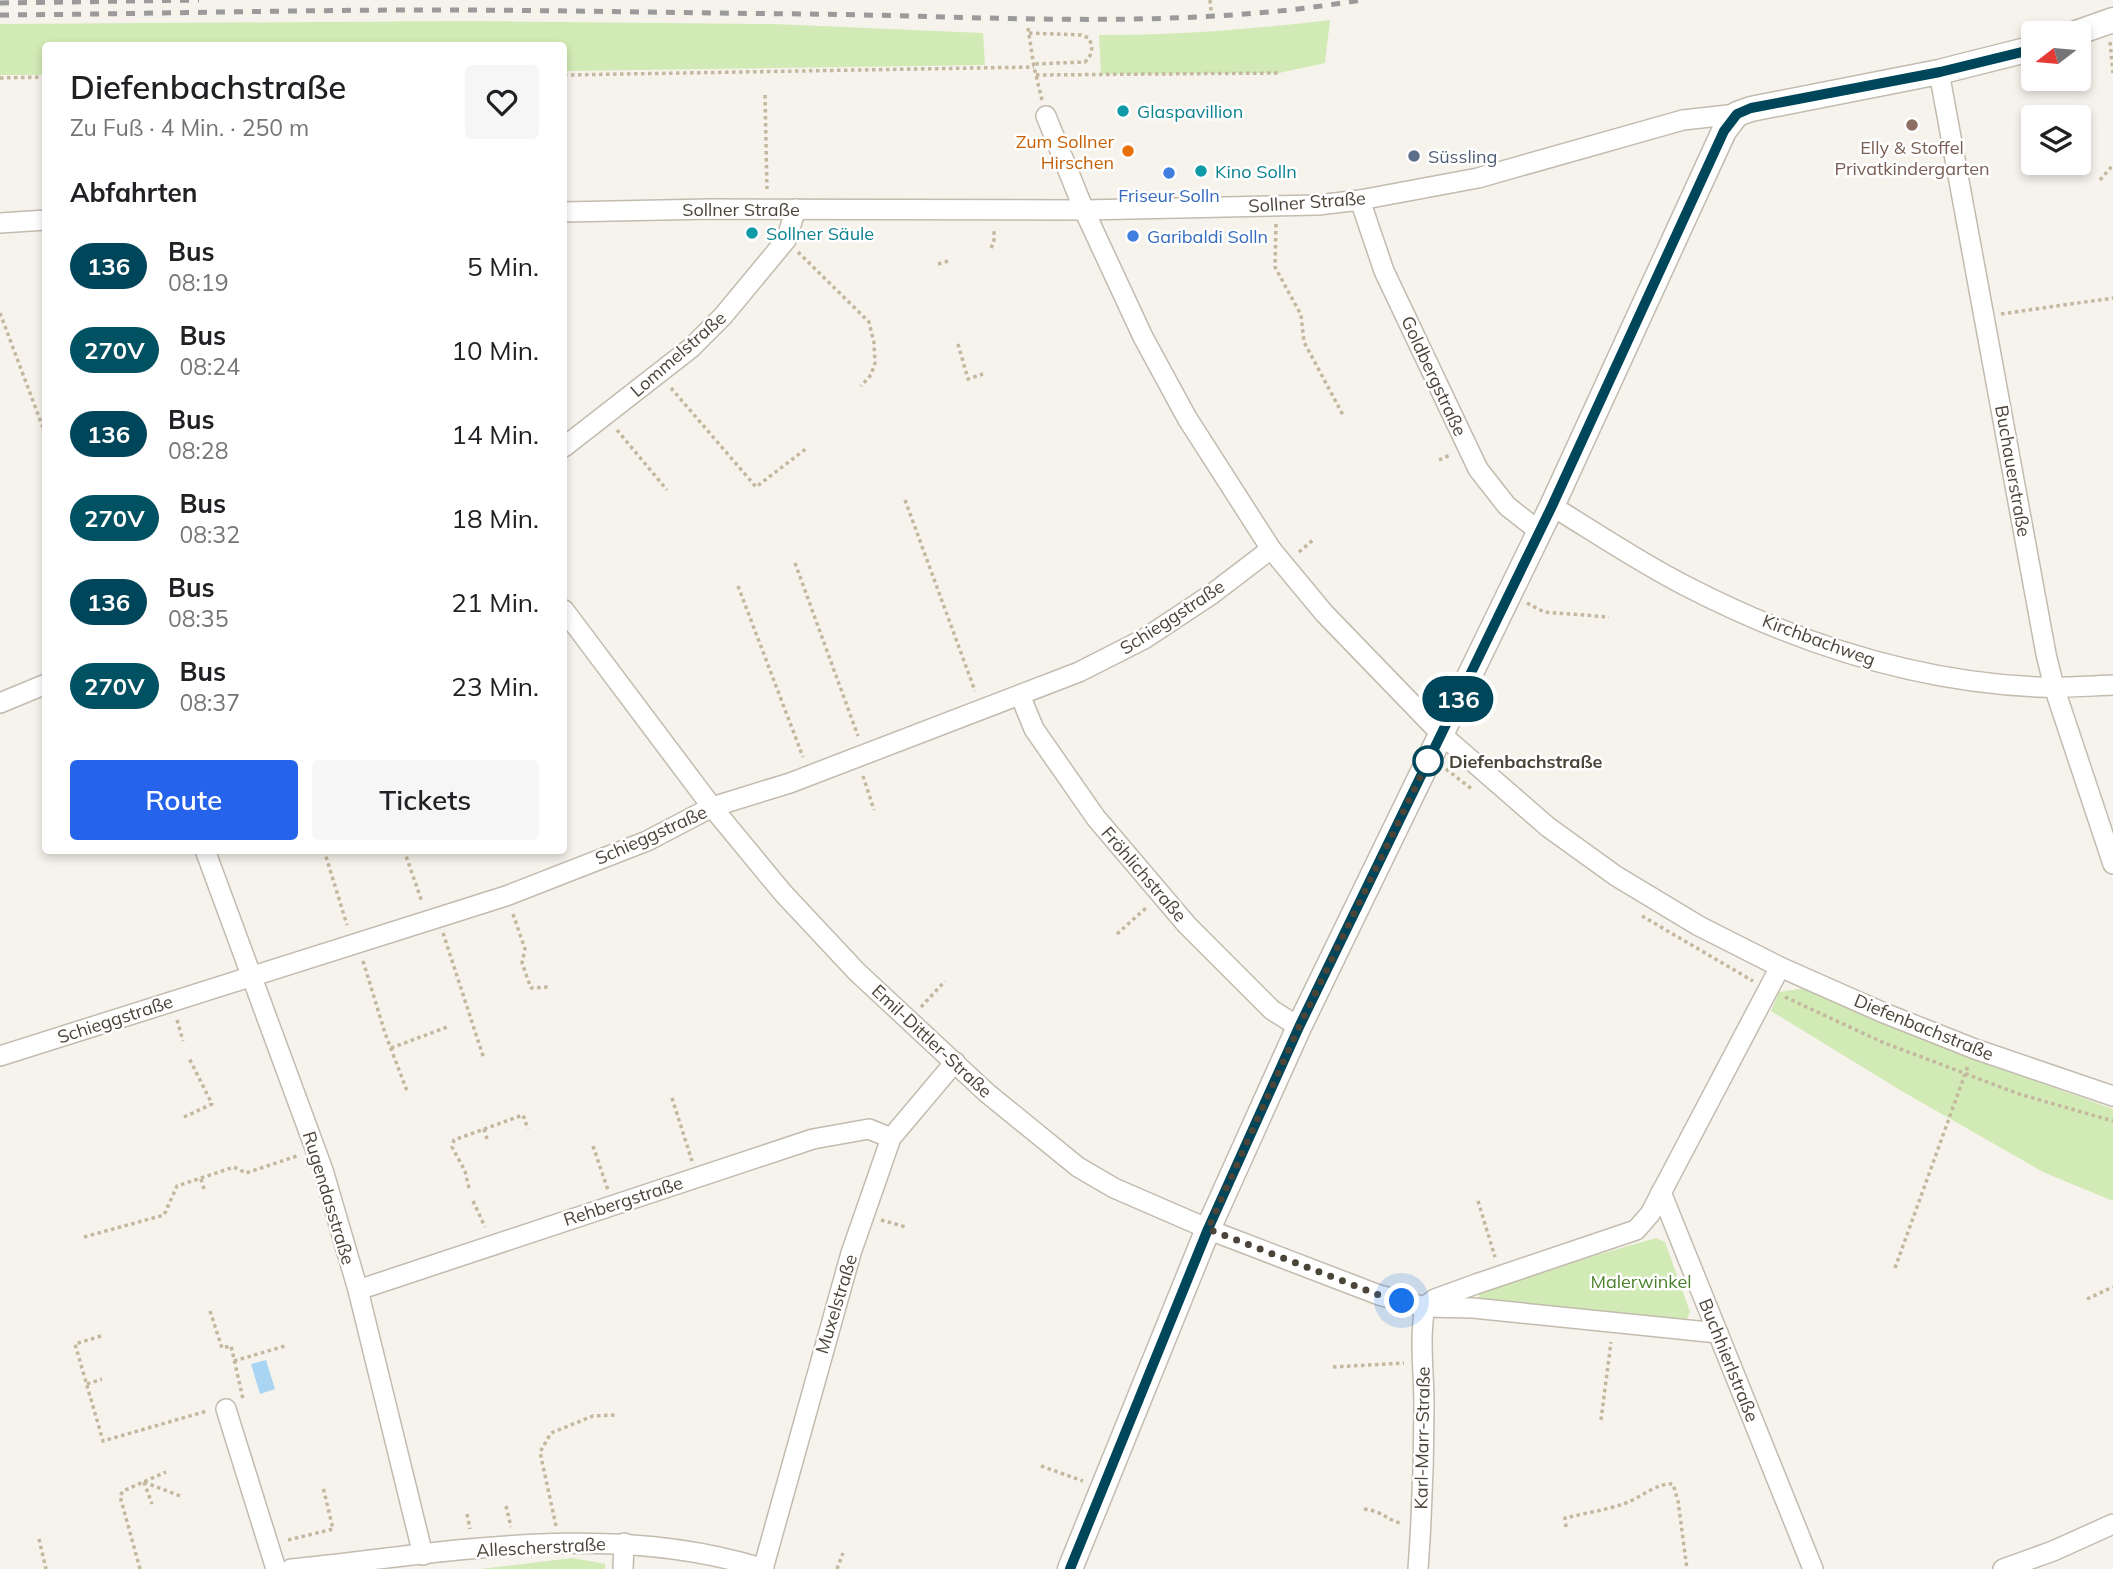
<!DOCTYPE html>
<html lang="de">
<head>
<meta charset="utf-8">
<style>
	:root { --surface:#fff; --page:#f6f6f6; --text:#202124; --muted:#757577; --accent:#2563eb }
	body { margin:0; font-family:Mulish,sans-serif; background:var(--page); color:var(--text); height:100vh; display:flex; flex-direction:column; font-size:26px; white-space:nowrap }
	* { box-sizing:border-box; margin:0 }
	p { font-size:23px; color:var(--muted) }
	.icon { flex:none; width:38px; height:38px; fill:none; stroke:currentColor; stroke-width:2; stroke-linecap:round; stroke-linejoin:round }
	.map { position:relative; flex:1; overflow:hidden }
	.details { position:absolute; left:42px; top:42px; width:525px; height:812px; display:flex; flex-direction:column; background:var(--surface); border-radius:7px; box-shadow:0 4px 10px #0003 }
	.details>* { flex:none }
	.badge { padding:0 14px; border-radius:23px; font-size:24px; line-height:46px }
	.needle { width:46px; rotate:254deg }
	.tools { position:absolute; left:2021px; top:21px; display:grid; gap:14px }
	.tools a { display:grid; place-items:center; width:70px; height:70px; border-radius:7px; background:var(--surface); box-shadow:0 4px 10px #0003; font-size:35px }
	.you { position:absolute; width:35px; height:35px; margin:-18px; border:5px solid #fff; border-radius:50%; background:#1a73e8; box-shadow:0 0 0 10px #1a73e833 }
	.map>.badge { position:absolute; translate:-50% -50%; box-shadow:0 0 0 4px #fff }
	h2 { padding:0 28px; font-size:26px; line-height:63px }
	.round { display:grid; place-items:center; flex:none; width:74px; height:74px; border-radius:7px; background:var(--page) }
	.summary { display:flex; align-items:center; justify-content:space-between; height:119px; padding:0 28px }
	h1 { font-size:33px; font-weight:600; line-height:52px }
	.cta { display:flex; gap:14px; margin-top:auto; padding:14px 28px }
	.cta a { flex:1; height:80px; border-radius:7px; background:var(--accent); color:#fff; font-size:28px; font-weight:600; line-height:80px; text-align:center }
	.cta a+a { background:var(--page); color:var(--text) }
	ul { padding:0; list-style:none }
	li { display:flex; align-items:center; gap:21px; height:84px; padding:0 28px }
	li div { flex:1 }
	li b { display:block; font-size:26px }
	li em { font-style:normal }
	li .badge { min-width:77px; font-weight:700; text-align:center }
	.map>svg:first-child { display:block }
</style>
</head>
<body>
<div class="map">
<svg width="2113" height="1569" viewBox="0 0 2113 1569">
	<rect width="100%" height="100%" fill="#f6f3ec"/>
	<g fill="#d2eab5">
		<path d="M1330 20 1325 63 1279 73 1101 74 1099 35C1176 36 1254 29 1330 20Z"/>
		<polygon points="470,21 774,24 983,33 985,65 564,71 564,46 46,46 45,75 0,75 0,24"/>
		<polygon points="1806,988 1980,1061 2113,1109 2113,1201 2043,1172 1905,1093 1771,1011 1779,992"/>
		<polygon points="1656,1238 1665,1242 1690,1312 1686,1321 1479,1303 1479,1289"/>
		<polygon points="573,1558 605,1564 605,1569 480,1569"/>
	</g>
	<polygon fill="#a9d4f2" points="266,1360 275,1389 260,1394 251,1364"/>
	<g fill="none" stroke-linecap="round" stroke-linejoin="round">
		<defs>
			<g id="minor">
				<polyline points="1939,72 2046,654 2054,687 2113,864"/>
				<polyline points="1046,116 1084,210 1143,337 1187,418 1271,549 1324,613 1441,734 1548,827 1616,876 1699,926 1780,967 1884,1013 1975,1049 2113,1096"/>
				<polyline points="1360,200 1384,271 1478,469 1507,506 1540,532"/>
				<polyline points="564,212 711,209 1084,210 1318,205 1360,200 1478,178 1683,120 1737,114"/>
				<polyline points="0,223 46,220"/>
				<polyline points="564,447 691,348 723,316 786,240 796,209"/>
				<path d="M1552 506C1596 533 1639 562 1684 585 1794 642 1915 682 2039 687 2063 688 2088 686 2113 685"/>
				<polyline points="564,610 712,807 783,893 857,972 987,1093 1078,1167 1114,1188 1220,1234 1379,1295 1425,1307 1473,1308 1718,1333"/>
				<polyline points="1020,695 1034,729 1096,818 1187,925 1272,1010 1299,1027"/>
				<polyline points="0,703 46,684"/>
				<polyline points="205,850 323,1170 358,1290 423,1555"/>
				<polyline points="0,1056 506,896 647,841 712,807 790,783 1079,672 1144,639 1212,594 1271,549"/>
				<polyline points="1661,1192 1813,1569"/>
				<polyline points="358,1290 813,1139 869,1129 891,1138"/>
				<polyline points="1428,1304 1435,1299 1476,1284 1636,1230 1650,1214 1780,967"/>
				<polyline points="226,1409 276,1569"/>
				<path d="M291 1569C447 1553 611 1520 764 1569"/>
				<polyline points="623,1569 624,1543"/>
				<polyline points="763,1569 851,1253 891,1138 955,1062"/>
				<path d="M1418 1569C1422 1514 1424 1460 1424 1405 1424 1373 1419 1339 1425 1307"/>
				<polyline points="2003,1569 2053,1551 2113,1524"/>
			</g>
			<g id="tertiary">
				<polyline points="2076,33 2113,20"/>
				<polyline points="1070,1569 1208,1229 1299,1027 1552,506 1724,131 1737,114 1751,109 1939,72 2034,48"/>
			</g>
		</defs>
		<use href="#minor" stroke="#c2bbae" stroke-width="22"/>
		<use href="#tertiary" stroke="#c2bbae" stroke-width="27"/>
		<g stroke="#c4b79f" stroke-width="3.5" stroke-dasharray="3.5 3.5" stroke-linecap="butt">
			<polyline points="1210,0 1211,11"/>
			<polyline points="1028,28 1034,67 1042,100"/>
			<path d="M1029 33 1081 35 1089 38C1093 48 1093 54 1085 62L1034 64"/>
			<polyline points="2110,42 2113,73"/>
			<polyline points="564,75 1034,67"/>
			<polyline points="1036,75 1279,73"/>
			<polyline points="0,78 46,77"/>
			<polyline points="765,95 767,189"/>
			<polyline points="2100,180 2113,165"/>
			<polyline points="1276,224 1275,267 1301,315 1304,342 1343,415"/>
			<polyline points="991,248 994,242 994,229"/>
			<polyline points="798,252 869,322 874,343 875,363 871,375 861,386"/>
			<polyline points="938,264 948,261"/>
			<polyline points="0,313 45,433"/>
			<polyline points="2001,314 2113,298"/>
			<polyline points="958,344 968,379 983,374"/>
			<polyline points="671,388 756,487 807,448"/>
			<polyline points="617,430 667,490"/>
			<polyline points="1439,460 1450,455"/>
			<polyline points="905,500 975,691"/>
			<polyline points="1299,552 1313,540"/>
			<polyline points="795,563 858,736"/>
			<polyline points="738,586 803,757"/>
			<polyline points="1527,603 1544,612 1609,617"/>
			<polyline points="1446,769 1473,790"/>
			<polyline points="863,776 874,810"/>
			<polyline points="324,850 347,925"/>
			<polyline points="404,850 422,902"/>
			<polyline points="513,914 525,949 522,963 531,988 548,987"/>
			<polyline points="1642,916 1753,981"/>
			<polyline points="443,933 484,1059"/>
			<polyline points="1117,934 1147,907"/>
			<polyline points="363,961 385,1033 407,1091"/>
			<polyline points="1785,997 1882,1042 2019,1094 2113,1121"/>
			<polyline points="921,1007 945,981"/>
			<polyline points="177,1020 183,1041"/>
			<polyline points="391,1048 450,1026"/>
			<polyline points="672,1098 692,1161"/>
			<polyline points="184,1117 212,1104 189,1058"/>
			<polyline points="484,1129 488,1142"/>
			<polyline points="593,1146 608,1190"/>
			<polyline points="201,1179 204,1189"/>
			<polyline points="469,1188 465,1171 452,1147 454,1140 523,1115 528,1129"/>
			<polyline points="473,1201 485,1227"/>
			<polyline points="1478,1201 1495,1257"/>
			<polyline points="881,1220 906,1227"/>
			<polyline points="84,1237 164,1215 177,1186 234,1167 246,1173 297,1156"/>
			<polyline points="1895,1268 1968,1066"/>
			<polyline points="2087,1299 2113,1287"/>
			<polyline points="210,1311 222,1348 231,1346 243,1399"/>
			<polyline points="101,1336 75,1344 103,1441 207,1411"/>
			<polyline points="234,1361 285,1346"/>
			<polyline points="1333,1367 1404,1363"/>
			<polyline points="87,1384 102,1379"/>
			<polyline points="1601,1420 1611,1342"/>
			<polyline points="1041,1466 1083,1481"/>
			<polyline points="144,1482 180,1496"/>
			<polyline points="144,1482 152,1504"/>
			<polyline points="506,1506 511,1527"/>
			<path d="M1364 1509C1383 1511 1388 1521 1401 1523"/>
			<polyline points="467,1514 470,1529"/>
			<polyline points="556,1526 540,1452 551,1433 593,1416 616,1415"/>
			<path d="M1566 1527 1565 1518C1585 1513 1607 1510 1626 1503 1642 1497 1656 1483 1673 1484L1678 1501 1687 1569"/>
			<polyline points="39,1539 46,1569"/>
			<polyline points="288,1540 333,1529 323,1487"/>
			<polyline points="140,1569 120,1496 123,1491 166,1472"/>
			<polyline points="837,1569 843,1553"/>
		</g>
		<use href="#minor" stroke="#fff" stroke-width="19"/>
		<use href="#tertiary" stroke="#fff" stroke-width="24"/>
		<g stroke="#9a9a9a" stroke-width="5" stroke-dasharray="9 9" stroke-linecap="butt">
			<polyline points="0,3 199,0"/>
			<path d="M0 15C144 14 287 10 431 10 557 10 682 13 808 14 992 16 1178 31 1361 0"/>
		</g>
	</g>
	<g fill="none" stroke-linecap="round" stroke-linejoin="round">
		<defs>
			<polyline id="line" points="1070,1569 1208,1229 1299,1027 1552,506 1724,131 1737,114 1751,108 1940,72 2034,49"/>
		</defs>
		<use href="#line" stroke="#fff" stroke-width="16"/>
		<use href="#line" stroke="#00465a" stroke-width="10"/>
		<polyline stroke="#4b4439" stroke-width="7" stroke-dasharray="0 12.6" points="1402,1301 1379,1295 1208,1229 1299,1027 1430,757 1428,761"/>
	</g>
	<g fill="#0f9aa8" stroke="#fff" stroke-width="2.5">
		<circle cx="1123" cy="111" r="7"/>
		<circle cx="1201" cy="171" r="7"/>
		<circle cx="752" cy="233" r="7"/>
	</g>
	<circle fill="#8d6e63" stroke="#fff" stroke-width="2.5" cx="1912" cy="125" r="7"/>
	<circle fill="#e8710a" stroke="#fff" stroke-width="2.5" cx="1128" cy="151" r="7"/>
	<circle fill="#5c6f8a" stroke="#fff" stroke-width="2.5" cx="1414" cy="156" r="7"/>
	<g fill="#3f7fe0" stroke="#fff" stroke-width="2.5">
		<circle cx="1169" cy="173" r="7"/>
		<circle cx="1133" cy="236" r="7"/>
	</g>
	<circle fill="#fff" stroke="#00465a" stroke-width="3.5" cx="1428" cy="761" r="14"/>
	<g text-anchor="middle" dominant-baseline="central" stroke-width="5" stroke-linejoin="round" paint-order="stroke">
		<g font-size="18" fill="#0d838f" stroke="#fff" text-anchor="start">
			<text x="1137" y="111">Glaspavillion</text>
			<text x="1215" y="171">Kino Solln</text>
			<text x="766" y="233">Sollner Säule</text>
		</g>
		<g font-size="18" fill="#c56008" stroke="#fff" text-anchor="end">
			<text x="1114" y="141">Zum Sollner<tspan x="1114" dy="21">Hirschen</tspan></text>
		</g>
		<g font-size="18" fill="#785e54" stroke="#fff">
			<text x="1912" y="147">Elly &amp; Stoffel<tspan x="1912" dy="21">Privatkindergarten</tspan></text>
		</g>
		<g font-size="18" fill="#4e5e75" stroke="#fff" text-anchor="start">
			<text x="1428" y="156">Süssling</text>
		</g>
		<g font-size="18" fill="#366cbe" stroke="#fff">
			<text x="1169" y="195">Friseur Solln</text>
			<text x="1147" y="236" text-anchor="start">Garibaldi Solln</text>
		</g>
		<g font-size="18" fill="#4b4439" stroke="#fff">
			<text transform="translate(1307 202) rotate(-4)">Sollner Straße</text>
			<text x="741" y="209">Sollner Straße</text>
			<text transform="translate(678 354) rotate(-41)">Lommelstraße</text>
			<text transform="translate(1434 376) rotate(65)">Goldbergstraße</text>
			<text transform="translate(2013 471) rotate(80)">Buchauerstraße</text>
			<text transform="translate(1172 617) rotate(-33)">Schieggstraße</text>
			<text transform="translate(1819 640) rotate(20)">Kirchbachweg</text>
			<text transform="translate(651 835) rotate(-24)">Schieggstraße</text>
			<text transform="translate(1144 874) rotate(49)">Fröhlichstraße</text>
			<text transform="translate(115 1019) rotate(-18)">Schieggstraße</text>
			<text transform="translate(1924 1027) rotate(22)">Diefenbachstraße</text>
			<text transform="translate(932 1041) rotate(43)">Emil-Dittler-Straße</text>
			<text transform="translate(329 1198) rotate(73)">Rugendasstraße</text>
			<text transform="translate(623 1201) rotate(-18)">Rehbergstraße</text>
			<text transform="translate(836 1304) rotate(-73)">Muxelstraße</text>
			<text transform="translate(1729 1360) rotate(68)">Buchhierlstraße</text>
			<text transform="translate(1422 1438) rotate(-89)">Karl-Marr-Straße</text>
			<text transform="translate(541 1547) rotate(-3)">Allescherstraße</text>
		</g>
		<g font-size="18" font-weight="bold" fill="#4b4439" stroke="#fff" text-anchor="start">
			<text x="1449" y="761">Diefenbachstraße</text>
		</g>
		<g font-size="18" fill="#4a7f2a" stroke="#fff">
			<text x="1641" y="1281">Malerwinkel</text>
		</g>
	</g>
</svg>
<div class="tools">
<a><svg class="needle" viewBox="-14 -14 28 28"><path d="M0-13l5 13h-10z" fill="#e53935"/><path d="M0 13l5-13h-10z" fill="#757577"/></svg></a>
<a><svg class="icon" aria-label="layers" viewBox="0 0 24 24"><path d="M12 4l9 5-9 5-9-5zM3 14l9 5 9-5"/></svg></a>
</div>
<div class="you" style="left:1402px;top:1301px"></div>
<b class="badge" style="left:1458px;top:699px;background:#00465a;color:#fff">136</b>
<section class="details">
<div class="summary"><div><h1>Diefenbachstraße</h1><p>Zu Fuß · 4 Min. · 250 m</p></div><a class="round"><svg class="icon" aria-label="heart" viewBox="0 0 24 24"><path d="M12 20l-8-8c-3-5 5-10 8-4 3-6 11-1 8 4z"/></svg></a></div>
<h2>Abfahrten</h2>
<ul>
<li><span class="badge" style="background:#00465a;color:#fff">136</span><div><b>Bus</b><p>08:19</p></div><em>5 Min.</em></li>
<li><span class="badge" style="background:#005262;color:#fff">270V</span><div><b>Bus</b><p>08:24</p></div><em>10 Min.</em></li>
<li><span class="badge" style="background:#00465a;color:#fff">136</span><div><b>Bus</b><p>08:28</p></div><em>14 Min.</em></li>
<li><span class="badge" style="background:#005262;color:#fff">270V</span><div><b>Bus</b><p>08:32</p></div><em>18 Min.</em></li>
<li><span class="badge" style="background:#00465a;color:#fff">136</span><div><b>Bus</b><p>08:35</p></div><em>21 Min.</em></li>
<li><span class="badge" style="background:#005262;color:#fff">270V</span><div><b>Bus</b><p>08:37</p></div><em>23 Min.</em></li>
</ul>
<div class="cta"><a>Route</a><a>Tickets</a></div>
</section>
</div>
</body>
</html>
